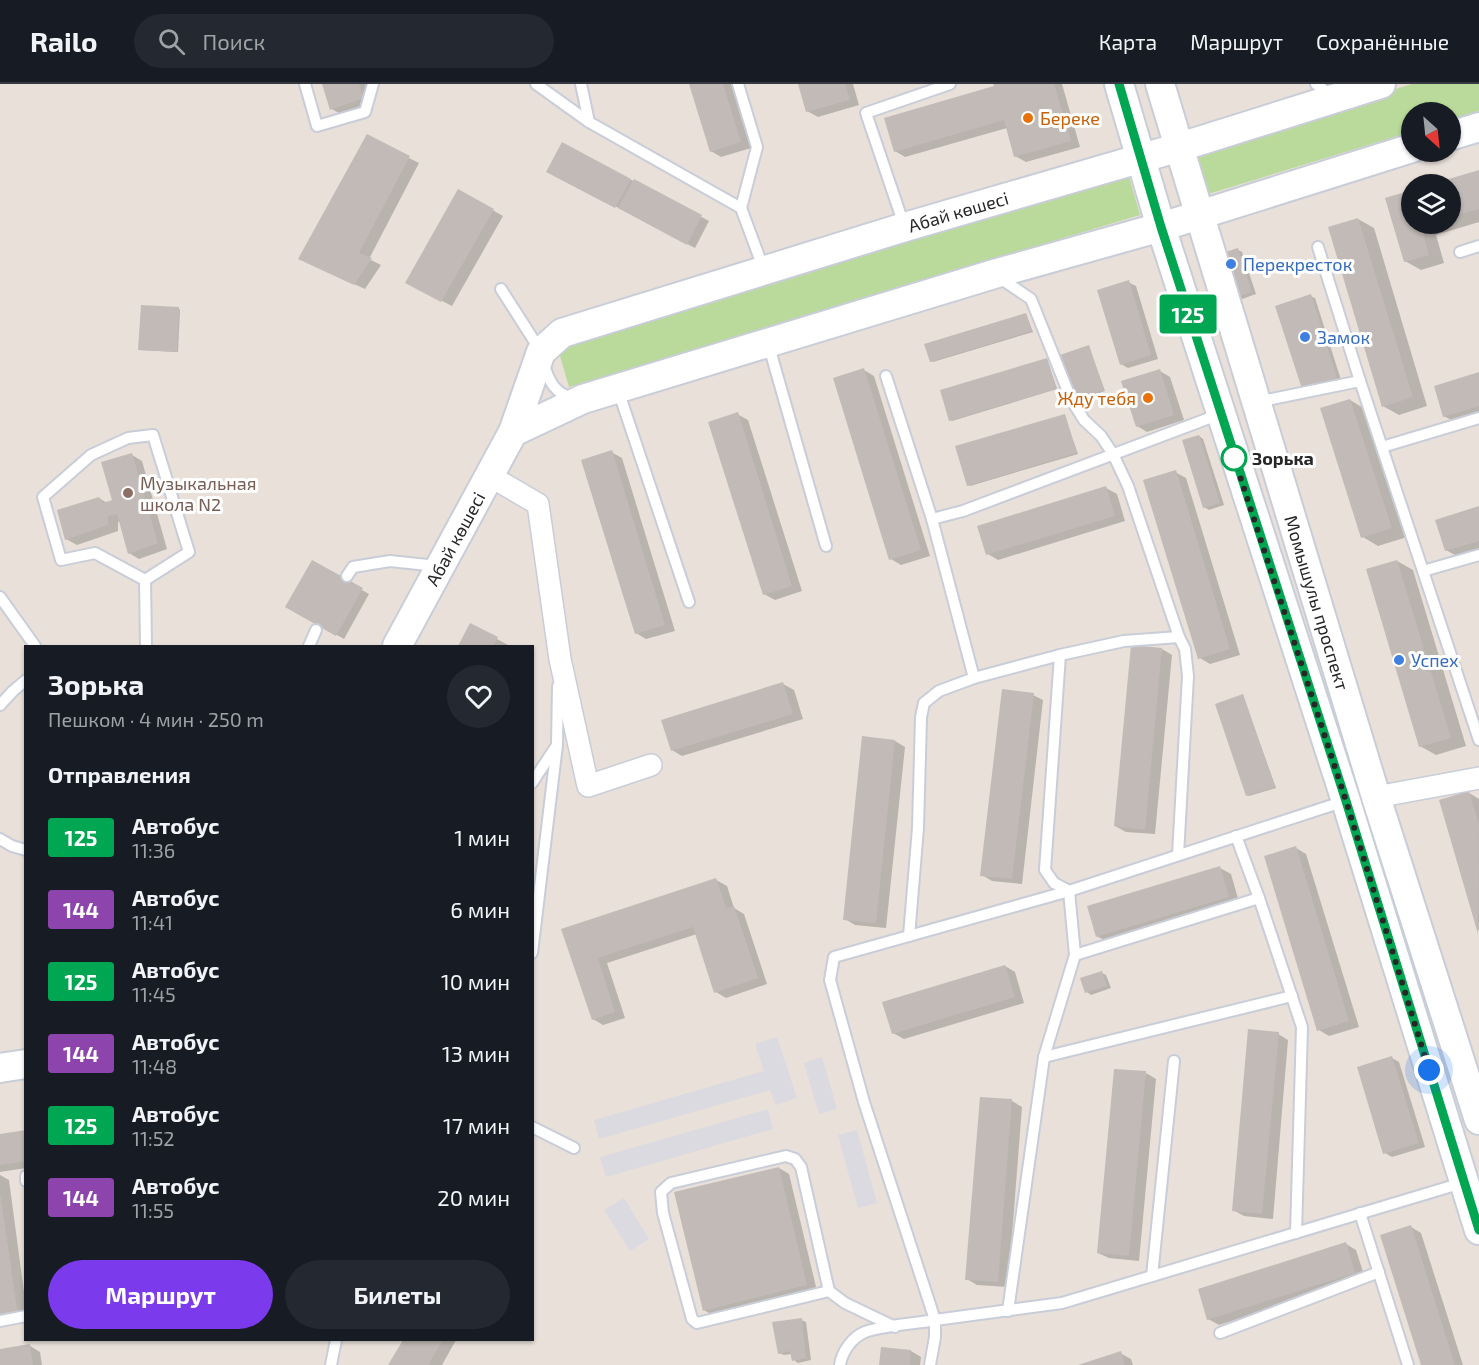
<!DOCTYPE html>
<html lang="ru">
<head>
<meta charset="utf-8">
<style>
	:root { --surface:#171b24; --page:#242831; --text:#f1f3f6; --muted:#9ea1a6; --line:#363941; --accent:#7c3aed }
	body { margin:0; font-family:"Exo 2",sans-serif; background:var(--page); color:var(--text); height:100vh; display:flex; flex-direction:column; font-size:22px; white-space:nowrap }
	* { box-sizing:border-box; margin:0 }
	p { font-size:20px; color:var(--muted) }
	.icon { flex:none; width:33px; height:33px; fill:none; stroke:currentColor; stroke-width:2; stroke-linecap:round; stroke-linejoin:round }
	.map { position:relative; flex:1; overflow:hidden }
	.details { position:absolute; left:24px; top:561px; width:510px; height:696px; display:flex; flex-direction:column; background:var(--surface); border-radius:0px; box-shadow:0 2px 4px #0004 }
	.details>* { flex:none }
	.badge { padding:0 12px; border-radius:4px; font-size:21px; line-height:39px }
	.needle { width:39px; rotate:153deg }
	.fabs { position:absolute; left:1401px; top:18px; display:grid; gap:12px }
	.fabs a { display:grid; place-items:center; width:60px; height:60px; border-radius:50%; background:var(--surface); box-shadow:0 2px 4px #0004; font-size:30px }
	.you { position:absolute; width:30px; height:30px; margin:-15px; border:4px solid #fff; border-radius:50%; background:#1a73e8; box-shadow:0 0 0 9px #1a73e833 }
	.map>.badge { position:absolute; translate:-50% -50%; box-shadow:0 0 0 3px #fff }
	h2 { padding:0 24px; font-size:22px; line-height:54px }
	.round { display:grid; place-items:center; flex:none; width:63px; height:63px; border-radius:32px; background:var(--page) }
	.head { display:flex; align-items:center; justify-content:space-between; height:102px; padding:0 24px }
	h1 { font-size:28px; font-weight:700; line-height:45px }
	.cta { display:flex; gap:12px; margin-top:auto; padding:12px 24px }
	.cta a { flex:1; height:69px; border-radius:36px; background:var(--accent); color:#fff; font-size:24px; font-weight:700; line-height:69px; text-align:center }
	.cta a+a { background:var(--page); color:var(--text) }
	ul { padding:0; list-style:none }
	li { display:flex; align-items:center; gap:18px; height:72px; padding:0 24px }
	li div { flex:1 }
	li b { display:block; font-size:22px }
	li em { font-style:normal }
	li .badge { min-width:66px; font-weight:700; text-align:center }
	header { display:flex; align-items:center; gap:36px; box-sizing:border-box; height:84px; padding:0 30px; background:var(--surface); border-bottom:2px solid var(--line) }
	header strong { font-size:28px }
	nav { display:flex; gap:33px; margin-inline-start:auto; font-size:21px }
	.search { width:420px; height:54px; background:var(--page); display:flex; align-items:center; gap:15px; box-sizing:border-box; padding:0 21px; border-radius:33px; color:var(--muted); font-size:22px }
	.map>svg:first-child { display:block }
</style>
</head>
<body>
<header>
<strong>Railo</strong>
<div class="search"><svg class="icon" aria-label="search" viewBox="0 0 24 24"><circle cx="10" cy="10" r="6"/><path d="M15 15l6 6"/></svg>Поиск</div>
<nav><a>Карта</a><a>Маршрут</a><a>Сохранённые</a></nav>
</header>
<div class="map">
<svg width="1479" height="1281" viewBox="0 0 1479 1281">
	<rect width="100%" height="100%" fill="#e8e0d9"/>
	<g fill="#dbdae1">
		<polygon points="777,953 797,1014 776,1021 770,1006 599,1055 594,1036 764,987 755,960"/>
		<polygon points="822,973 837,1025 819,1030 804,979"/>
		<polygon points="768,1025 773,1045 606,1093 600,1073"/>
		<polygon points="857,1046 877,1119 858,1124 838,1051"/>
		<polygon points="624,1114 649,1155 630,1167 604,1126"/>
	</g>
	<g fill="#b9da9a">
		<polygon points="1412,0 1479,0 1479,27 1451,36 1450,28 1412,28 1411,48 1205,111 1191,68"/>
		<polygon points="1128,89 1140,131 569,303 558,265"/>
	</g>
	<g fill="#0003">
		<polygon points="323,0 367,0 374,20 342,31 332,25"/>
		<polygon points="691,0 731,0 751,64 721,73 711,67"/>
		<polygon points="799,0 853,0 859,21 818,33 807,27"/>
		<polygon points="995,0 1062,0 1080,63 1026,78 1015,72 1007,44 905,73 895,67 996,3"/>
		<polygon points="563,60 709,137 695,164 548,87"/>
		<polygon points="409,74 419,79 369,175 381,181 365,205 310,180"/>
		<polygon points="1479,87 1479,138 1436,151 1444,179 1421,186 1405,177 1412,140 1450,140 1450,100 1435,100"/>
		<polygon points="459,107 503,132 452,222 417,204"/>
		<polygon points="1358,135 1374,144 1427,322 1399,331 1383,322"/>
		<polygon points="1238,166 1242,168 1256,210 1242,215 1238,212"/>
		<polygon points="1128,198 1136,202 1158,275 1128,284 1121,280"/>
		<polygon points="1310,212 1315,214 1341,296 1303,304"/>
		<polygon points="179,225 180,226 178,268 140,266"/>
		<polygon points="1026,230 1033,248 933,278 931,277"/>
		<polygon points="1089,263 1105,307 1077,316 1076,315"/>
		<polygon points="1047,275 1057,305 952,337 950,336"/>
		<polygon points="864,286 874,292 930,472 901,481 891,475"/>
		<polygon points="1160,287 1170,293 1184,336 1147,348 1137,342"/>
		<polygon points="1479,290 1479,335 1460,341 1444,332"/>
		<polygon points="1350,316 1365,325 1407,453 1378,462 1363,453 1321,325"/>
		<polygon points="737,330 748,336 802,507 775,516 764,510"/>
		<polygon points="1064,331 1078,370 970,402 968,401"/>
		<polygon points="1199,352 1203,355 1224,421 1209,426 1204,423"/>
		<polygon points="611,368 622,374 675,547 646,555 636,549"/>
		<polygon points="132,371 142,377 167,465 139,475 129,469 121,437 118,438 118,447 77,461 66,455 99,414 107,419 114,417"/>
		<polygon points="1175,388 1186,394 1240,571 1210,580 1200,574"/>
		<polygon points="1106,404 1117,410 1125,437 998,476 988,470"/>
		<polygon points="1479,424 1479,470 1462,475 1446,466"/>
		<polygon points="1397,477 1413,486 1466,662 1436,671 1420,662"/>
		<polygon points="312,478 369,510 344,555 287,523"/>
		<polygon points="471,541 508,561 507,562 460,562"/>
		<polygon points="1162,565 1172,571 1155,750 1126,748 1115,742"/>
		<polygon points="783,600 794,606 803,635 682,672 672,666"/>
		<polygon points="1033,611 1043,616 1022,800 992,797 982,791"/>
		<polygon points="1243,612 1276,704 1249,712 1247,711"/>
		<polygon points="864,654 895,657 905,663 886,844 855,841 845,835"/>
		<polygon points="1469,709 1479,715 1479,847 1441,717"/>
		<polygon points="1296,764 1306,770 1359,943 1329,952 1319,946"/>
		<polygon points="1220,784 1231,790 1239,818 1107,858 1097,852"/>
		<polygon points="716,796 727,802 734,824 744,830 767,900 726,914 716,908 697,850 607,879 625,934 603,941 593,935 563,846"/>
		<polygon points="1005,882 1015,888 1024,919 904,955 893,949"/>
		<polygon points="1102,889 1106,891 1111,904 1091,911 1087,908"/>
		<polygon points="1278,950 1288,956 1273,1135 1244,1132 1233,1126"/>
		<polygon points="1392,974 1399,978 1425,1063 1392,1073 1385,1069"/>
		<polygon points="1146,989 1156,995 1139,1177 1109,1174 1098,1169"/>
		<polygon points="981,1014 1012,1017 1022,1023 1008,1203 977,1201 967,1195"/>
		<polygon points="26,1047 26,1084 0,1088 0,1051"/>
		<polygon points="779,1084 789,1090 817,1207 714,1232 704,1226"/>
		<polygon points="0,1091 9,1096 26,1223 26,1237 0,1241"/>
		<polygon points="1411,1143 1421,1149 1463,1281 1423,1281"/>
		<polygon points="1346,1160 1356,1166 1365,1194 1219,1241 1208,1235"/>
		<polygon points="801,1236 806,1238 811,1276 798,1279 794,1276 792,1270 784,1271 779,1269"/>
		<polygon points="405,1256 456,1256 442,1281 390,1281"/>
		<polygon points="30,1262 40,1268 42,1281 0,1281 0,1266"/>
		<polygon points="911,1267 921,1273 920,1281 881,1281"/>
		<polygon points="1120,1269 1131,1275 1133,1281 1081,1281"/>
	</g>
	<g fill="#c1bab6">
		<polygon points="322,0 359,0 364,14 330,26"/>
		<polygon points="689,0 723,0 741,58 710,68"/>
		<polygon points="798,0 845,0 850,16 806,28"/>
		<polygon points="993,0 1054,0 1071,57 1014,73 1004,36 894,68 884,34 994,2"/>
		<polygon points="367,50 410,72 359,169 372,174 354,201 298,175"/>
		<polygon points="562,58 631,95 615,124 546,88"/>
		<polygon points="1479,86 1479,125 1450,133 1450,100 1432,100"/>
		<polygon points="634,95 702,131 687,161 618,124"/>
		<polygon points="458,105 494,125 441,218 405,199"/>
		<polygon points="1412,106 1412,140 1428,140 1421,142 1429,171 1404,178 1385,114"/>
		<polygon points="1358,134 1413,313 1382,323 1328,143"/>
		<polygon points="1238,164 1252,208 1236,213 1222,169"/>
		<polygon points="1129,196 1151,271 1120,281 1097,206"/>
		<polygon points="1311,210 1337,294 1302,305 1275,222"/>
		<polygon points="141,221 179,223 177,268 138,266"/>
		<polygon points="1026,229 1032,247 930,278 924,260"/>
		<polygon points="1089,261 1104,306 1074,316 1060,271"/>
		<polygon points="1047,274 1056,305 949,337 940,306"/>
		<polygon points="864,284 921,466 889,476 833,294"/>
		<polygon points="1160,285 1174,331 1136,343 1121,297"/>
		<polygon points="1479,288 1479,322 1443,333 1434,302"/>
		<polygon points="1350,315 1392,444 1361,454 1320,324"/>
		<polygon points="738,328 792,502 763,511 708,338"/>
		<polygon points="1065,330 1077,369 967,402 955,362"/>
		<polygon points="1199,351 1220,419 1203,424 1182,356"/>
		<polygon points="612,366 665,541 635,550 581,376"/>
		<polygon points="132,369 158,459 128,470 117,430 108,432 108,441 65,456 57,426 99,413 103,419 112,416 101,378"/>
		<polygon points="1176,386 1230,565 1198,575 1143,396"/>
		<polygon points="1106,402 1115,432 986,471 977,442"/>
		<polygon points="1479,422 1479,457 1445,467 1435,436"/>
		<polygon points="312,476 363,504 336,552 285,523"/>
		<polygon points="1397,476 1451,654 1419,663 1366,485"/>
		<polygon points="470,539 498,553 493,562 458,562"/>
		<polygon points="1131,561 1162,564 1145,746 1114,742"/>
		<polygon points="783,598 793,630 671,667 661,636"/>
		<polygon points="1002,605 1034,609 1012,795 980,792"/>
		<polygon points="1243,610 1275,703 1246,712 1215,620"/>
		<polygon points="862,652 895,656 876,839 843,836"/>
		<polygon points="1469,707 1479,741 1478,850 1439,716"/>
		<polygon points="1296,762 1349,937 1317,947 1264,772"/>
		<polygon points="1220,782 1229,813 1096,853 1087,822"/>
		<polygon points="716,794 726,824 734,822 758,894 714,909 693,843 598,874 615,928 592,936 561,845"/>
		<polygon points="1005,881 1015,913 892,950 882,918"/>
		<polygon points="1102,887 1107,902 1085,909 1080,894"/>
		<polygon points="1248,945 1279,948 1262,1130 1232,1127"/>
		<polygon points="1392,972 1419,1059 1383,1070 1357,983"/>
		<polygon points="1114,985 1146,987 1129,1172 1097,1169"/>
		<polygon points="980,1013 1012,1015 998,1198 965,1196"/>
		<polygon points="26,1046 26,1077 0,1081 0,1050"/>
		<polygon points="779,1083 807,1201 703,1227 674,1108"/>
		<polygon points="0,1108 18,1232 0,1234"/>
		<polygon points="1411,1141 1455,1281 1421,1281 1380,1151"/>
		<polygon points="1346,1158 1355,1189 1207,1236 1198,1205"/>
		<polygon points="802,1234 806,1274 792,1277 790,1267 778,1270 772,1238"/>
		<polygon points="403,1256 443,1256 428,1281 388,1281"/>
		<polygon points="30,1260 33,1281 0,1281 0,1265"/>
		<polygon points="881,1263 911,1266 910,1281 879,1281"/>
		<polygon points="1121,1267 1125,1281 1078,1281"/>
	</g>
	<g fill="none" stroke-linecap="round" stroke-linejoin="round">
		<defs>
			<g id="lane">
				<polyline points="305,0 317,42 365,28 373,0"/>
				<polyline points="536,0 589,38 741,124 764,186"/>
				<polyline points="581,0 589,38"/>
				<polyline points="738,0 757,63 741,124"/>
				<polyline points="1316,0 1332,12"/>
				<polyline points="904,141 866,29 950,0"/>
				<polyline points="1318,163 1360,297"/>
				<polyline points="1460,168 1479,162"/>
				<polyline points="997,192 1031,215 1071,315 1084,336 1101,352 1113,370 1128,402 1179,553 1124,557 1060,571"/>
				<polyline points="501,205 540,266"/>
				<polyline points="768,259 826,462"/>
				<path d="M544 281C549 297 555 310 573 314"/>
				<polyline points="886,292 932,435 963,427 1220,330"/>
				<polyline points="618,306 689,518"/>
				<polyline points="1257,318 1360,297 1479,656"/>
				<polyline points="1382,363 1479,334"/>
				<polyline points="932,435 974,594 1060,571 1045,786 1054,799 1069,807"/>
				<polyline points="1423,487 1479,471"/>
				<polyline points="347,492 353,483 390,477 437,482"/>
				<polyline points="145,496 189,468 153,351 128,354 91,371 43,413 61,476 95,469 145,496 146,562"/>
				<polyline points="0,513 35,562"/>
				<polyline points="309,562 316,546"/>
				<polyline points="0,621 13,607 26,596"/>
				<polyline points="532,699 555,664"/>
				<polyline points="1236,752 1259,814 1302,943 1296,1149"/>
				<polyline points="0,755 12,762 26,766"/>
				<polyline points="1178,771 1188,592 1185,565 1179,553"/>
				<polyline points="1069,807 1075,871 1259,814"/>
				<polyline points="909,852 918,744 921,633 924,619 939,607 974,594"/>
				<polyline points="532,869 557,661 558,602"/>
				<polyline points="1044,973 1292,912"/>
				<polyline points="532,1043 574,1064"/>
				<polyline points="26,1092 26,1097"/>
				<polyline points="1360,1129 1408,1281"/>
				<polyline points="1152,1192 1174,977"/>
				<polyline points="829,1207 697,1239 692,1235 663,1129 661,1108 671,1099 786,1072 795,1075 801,1083 829,1207 845,1219 895,1243"/>
				<polyline points="1008,1227 1044,973 1075,871"/>
				<polyline points="0,1237 26,1232"/>
				<polyline points="1220,1249 1379,1188"/>
				<polyline points="331,1281 336,1256"/>
				<path d="M840 1281C842 1268 852 1253 865 1248 885 1241 914 1240 935 1236L864 1018 830 896 834 873 1069 807 1345 717"/>
				<polyline points="930,1281 935,1253 935,1236 1062,1219 1462,1099"/>
			</g>
			<g id="street">
				<polyline points="490,392 538,420 560,575 588,702 651,681"/>
				<polyline points="1376,713 1479,694"/>
			</g>
			<g id="secondary">
				<polyline points="1119,0 1161,143 1346,717 1479,1146"/>
				<path id="s1" d="M1160 0 1376 713 1479 1036"/>
				<polyline points="1450,52 1479,43"/>
				<polyline points="513,348 583,315 994,190 1161,143 1412,64"/>
				<path id="s2" d="M397 562 513 348 541 268 562 249 905 143 1180 63 1381 0"/>
				<polyline points="0,984 26,980"/>
			</g>
		</defs>
		<use href="#lane" stroke="#c8cdd8" stroke-width="14"/>
		<use href="#street" stroke="#c8cdd8" stroke-width="24"/>
		<use href="#secondary" stroke="#c8cdd8" stroke-width="32"/>
		<use href="#lane" stroke="#fff" stroke-width="10"/>
		<use href="#street" stroke="#fff" stroke-width="21"/>
		<use href="#secondary" stroke="#fff" stroke-width="28"/>
	</g>
	<g fill="none" stroke-linecap="round" stroke-linejoin="round">
		<defs>
			<polyline id="line" points="1119,0 1161,143 1346,717 1479,1146"/>
		</defs>
		<use href="#line" stroke="#fff" stroke-width="14"/>
		<use href="#line" stroke="#00a651" stroke-width="9"/>
		<polyline stroke="#272727" stroke-width="6" stroke-dasharray="0 10.8" points="1234,374 1346,717 1429,986"/>
	</g>
	<g fill="#e8710a" stroke="#fff" stroke-width="2">
		<circle cx="1028" cy="34" r="6"/>
		<circle cx="1148" cy="314" r="6"/>
	</g>
	<g fill="#3f7fe0" stroke="#fff" stroke-width="2">
		<circle cx="1231" cy="180" r="6"/>
		<circle cx="1305" cy="253" r="6"/>
		<circle cx="1399" cy="576" r="6"/>
	</g>
	<circle fill="#fff" stroke="#00a651" stroke-width="3" cx="1234" cy="374" r="12"/>
	<circle fill="#8d6e63" stroke="#fff" stroke-width="2" cx="128" cy="409" r="6"/>
	<g text-anchor="middle" dominant-baseline="central" stroke-width="6" stroke-linejoin="round" paint-order="stroke">
		<g font-size="18" fill="#c56008" stroke="#fff" text-anchor="start">
			<text x="1040" y="34">Береке</text>
			<text x="1136" y="314" text-anchor="end">Жду тебя</text>
		</g>
		<g font-size="18" fill="#272727" stroke="#fff">
			<text stroke="none"><textPath href="#s2" startOffset="771">Абай көшесі</textPath></text>
			<text stroke="none"><textPath href="#s2" startOffset="122">Абай көшесі</textPath></text>
			<text stroke="none"><textPath href="#s1" startOffset="542">Момышулы проспект</textPath></text>
		</g>
		<g font-size="18" fill="#366cbe" stroke="#fff" text-anchor="start">
			<text x="1243" y="180">Перекресток</text>
			<text x="1317" y="253">Замок</text>
			<text x="1411" y="576">Успех</text>
		</g>
		<g font-size="18" font-weight="bold" fill="#272727" stroke="#fff" text-anchor="start">
			<text x="1252" y="374">Зорька</text>
		</g>
		<g font-size="18" fill="#785e54" stroke="#fff" text-anchor="start">
			<text x="140" y="399">Музыкальная<tspan x="140" dy="21">школа N2</tspan></text>
		</g>
	</g>
</svg>
<div class="fabs">
<a><svg class="needle" viewBox="-14 -14 28 28"><path d="M0-13l5 13h-10z" fill="#e53935"/><path d="M0 13l5-13h-10z" fill="#9ea1a6"/></svg></a>
<a><svg class="icon" aria-label="layers" viewBox="0 0 24 24"><path d="M12 4l9 5-9 5-9-5zM3 14l9 5 9-5"/></svg></a>
</div>
<div class="you" style="left:1429px;top:986px"></div>
<b class="badge" style="left:1188px;top:230px;background:#00a651;color:#fff">125</b>
<section class="details">
<div class="head"><div><h1>Зорька</h1><p>Пешком · 4 мин · 250 m</p></div><a class="round"><svg class="icon" aria-label="heart" viewBox="0 0 24 24"><path d="M12 20l-8-8c-3-5 5-10 8-4 3-6 11-1 8 4z"/></svg></a></div>
<h2>Отправления</h2>
<ul>
<li><span class="badge" style="background:#00a651;color:#fff">125</span><div><b>Автобус</b><p>11:36</p></div><em>1 мин</em></li>
<li><span class="badge" style="background:#8e44ad;color:#fff">144</span><div><b>Автобус</b><p>11:41</p></div><em>6 мин</em></li>
<li><span class="badge" style="background:#00a651;color:#fff">125</span><div><b>Автобус</b><p>11:45</p></div><em>10 мин</em></li>
<li><span class="badge" style="background:#8e44ad;color:#fff">144</span><div><b>Автобус</b><p>11:48</p></div><em>13 мин</em></li>
<li><span class="badge" style="background:#00a651;color:#fff">125</span><div><b>Автобус</b><p>11:52</p></div><em>17 мин</em></li>
<li><span class="badge" style="background:#8e44ad;color:#fff">144</span><div><b>Автобус</b><p>11:55</p></div><em>20 мин</em></li>
</ul>
<div class="cta"><a>Маршрут</a><a>Билеты</a></div>
</section>
</div>
</body>
</html>
